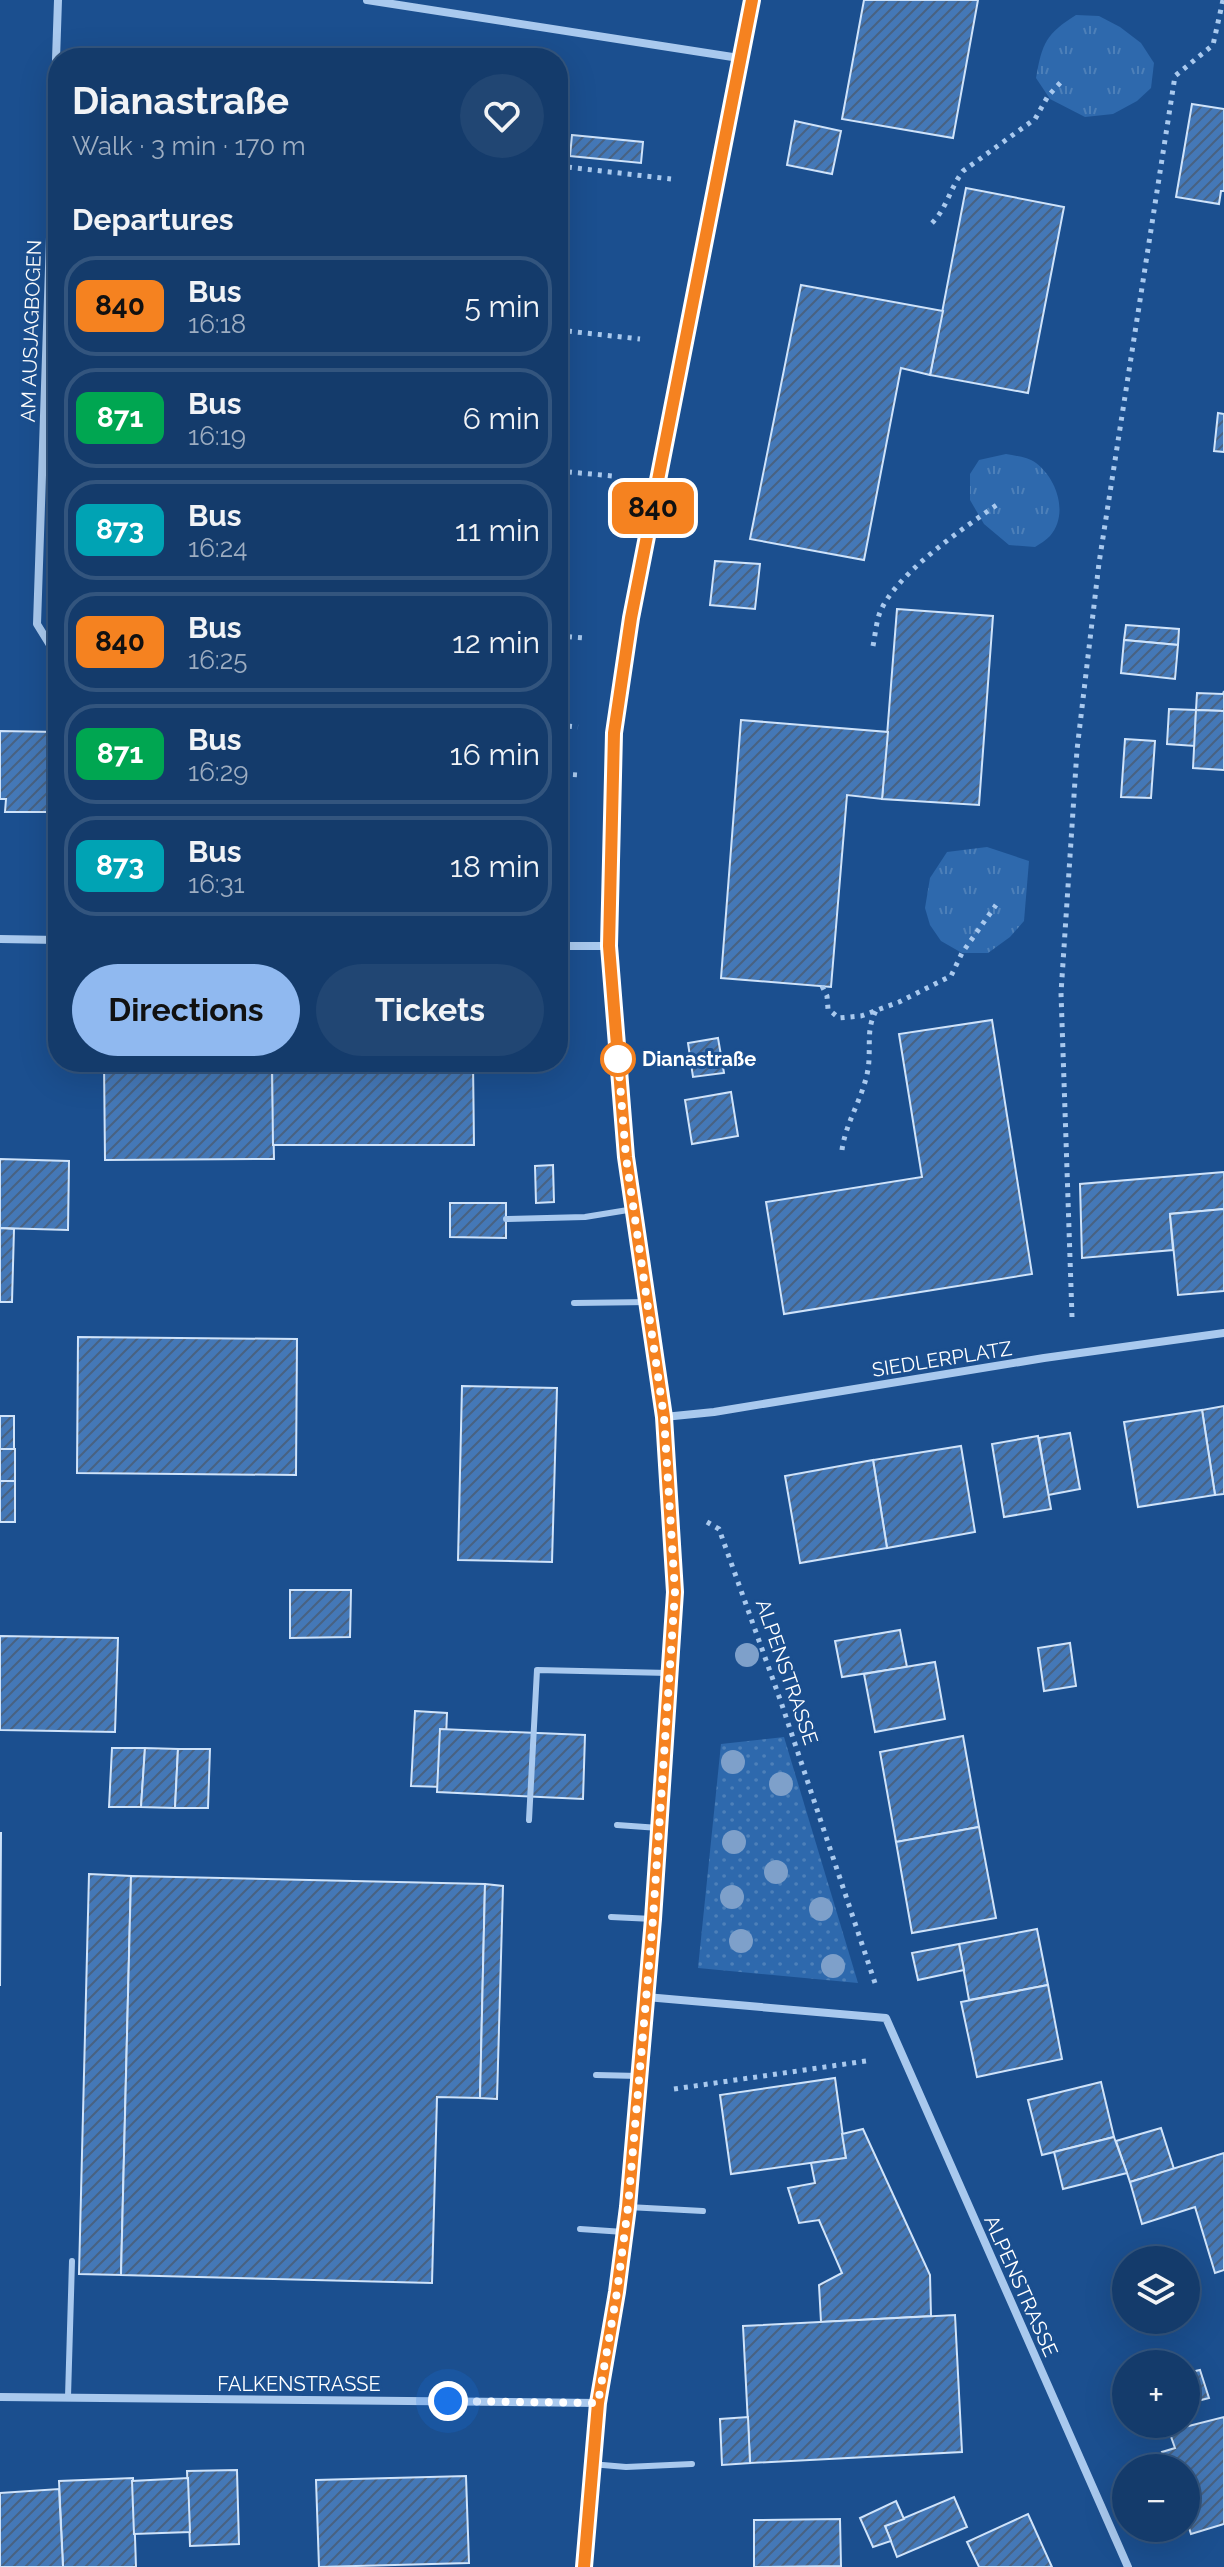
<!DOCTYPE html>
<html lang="en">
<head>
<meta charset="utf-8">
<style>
	:root { --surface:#143b6b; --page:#214673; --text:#f1f3f6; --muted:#9dadc1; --line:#33557e; --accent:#90b9f0 }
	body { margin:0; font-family:Raleway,sans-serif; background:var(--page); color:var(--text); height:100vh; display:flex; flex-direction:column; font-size:30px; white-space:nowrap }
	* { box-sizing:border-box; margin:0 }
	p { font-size:26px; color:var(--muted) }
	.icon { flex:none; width:44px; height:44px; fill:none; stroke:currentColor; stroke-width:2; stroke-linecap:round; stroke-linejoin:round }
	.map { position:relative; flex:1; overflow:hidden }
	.drawer { position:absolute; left:48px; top:48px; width:520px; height:1024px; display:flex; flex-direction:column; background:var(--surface); border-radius:32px; box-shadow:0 8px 32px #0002,0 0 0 2px var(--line) }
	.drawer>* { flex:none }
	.badge { padding:0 16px; border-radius:12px; font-size:28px; line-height:52px }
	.fabs { position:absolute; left:1112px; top:2246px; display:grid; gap:16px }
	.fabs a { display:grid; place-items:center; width:88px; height:88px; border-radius:50%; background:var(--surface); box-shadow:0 8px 32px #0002,0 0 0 2px var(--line); font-size:40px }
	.you { position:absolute; width:40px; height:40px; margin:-20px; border:6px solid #fff; border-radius:50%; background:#1a73e8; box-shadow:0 0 0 12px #1a73e833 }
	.map>.badge { position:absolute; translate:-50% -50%; box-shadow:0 0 0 4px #fff }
	h2 { padding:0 24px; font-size:30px; line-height:72px }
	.round { display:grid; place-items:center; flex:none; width:84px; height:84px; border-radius:42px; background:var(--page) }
	.summary { display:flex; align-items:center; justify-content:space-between; height:136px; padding:0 24px }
	h1 { font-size:38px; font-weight:700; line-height:60px }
	.primary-button { display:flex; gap:16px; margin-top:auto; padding:16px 24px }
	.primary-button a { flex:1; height:92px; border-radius:48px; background:var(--accent); color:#111; font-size:32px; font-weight:700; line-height:92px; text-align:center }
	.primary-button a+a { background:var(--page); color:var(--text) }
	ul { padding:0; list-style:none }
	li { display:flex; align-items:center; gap:24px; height:100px; margin:0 16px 12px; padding:0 8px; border:4px solid var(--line); border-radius:32px }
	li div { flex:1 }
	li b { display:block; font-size:30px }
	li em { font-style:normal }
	li .badge { min-width:88px; font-weight:700; text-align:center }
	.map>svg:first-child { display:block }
</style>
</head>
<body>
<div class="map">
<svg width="1224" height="2567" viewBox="0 0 1224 2567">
	<defs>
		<pattern id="grass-dots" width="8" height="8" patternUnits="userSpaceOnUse" patternTransform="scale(2)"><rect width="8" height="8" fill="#2e69ad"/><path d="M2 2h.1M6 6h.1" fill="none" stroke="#4d80b9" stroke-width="1.8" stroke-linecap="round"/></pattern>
		<pattern id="park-tufts" width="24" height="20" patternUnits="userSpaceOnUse" patternTransform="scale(2)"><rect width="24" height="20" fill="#2e69ad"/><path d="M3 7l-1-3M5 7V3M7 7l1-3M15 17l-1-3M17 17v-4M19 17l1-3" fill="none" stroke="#4d80b9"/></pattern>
		<pattern id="building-hatch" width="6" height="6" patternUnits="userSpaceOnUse" patternTransform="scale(2)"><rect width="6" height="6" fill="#4478b7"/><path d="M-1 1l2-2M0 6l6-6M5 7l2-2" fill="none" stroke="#486282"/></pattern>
	</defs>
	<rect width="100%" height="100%" fill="#1b4f8f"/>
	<polygon fill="url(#grass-dots)" points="784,1737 858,1983 698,1968 721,1744"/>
	<g fill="url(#park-tufts)">
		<path d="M1076 15 1099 16 1120 27 1141 43 1154 63 1151 88 1137 101 1113 114 1085 117 1050 99 1036 78C1042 43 1046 34 1076 15Z"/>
		<path d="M1006 454C1016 456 1028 457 1036 463 1057 479 1069 514 1050 536 1046 540 1040 544 1035 547L1009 545 984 524 970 500V474L979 460Z"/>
		<polygon points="987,847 1029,861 1024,921 1010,937 988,953 962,953 941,941 930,925 925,908 930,878 947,852"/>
	</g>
	<g fill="url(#building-hatch)" stroke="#cfe3fa" stroke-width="2">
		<polygon points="864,0 978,0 953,138 842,119"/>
		<polygon points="1192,104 1224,109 1224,191 1221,191 1219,204 1176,197"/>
		<polygon points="795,121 841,131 832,174 787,165"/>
		<polygon points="572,135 643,142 641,163 570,156"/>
		<polygon points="966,188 1064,207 1028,393 930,375"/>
		<polygon points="801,285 943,311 930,375 901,368 864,560 750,539"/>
		<polygon points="1218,413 1224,414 1224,452 1214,451"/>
		<polygon points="715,561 760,564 755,609 710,605"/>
		<polygon points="897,609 993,616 979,805 882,799"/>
		<polygon points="1126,625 1179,629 1178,645 1124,640"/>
		<polygon points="1124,640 1178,645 1175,679 1121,673"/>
		<polygon points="1224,691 1224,711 1196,710 1197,693 1223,694"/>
		<polygon points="1169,709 1196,710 1195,746 1167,744"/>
		<polygon points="1196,710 1224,711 1224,770 1193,768"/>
		<polygon points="741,720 888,732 882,799 847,795 831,987 721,978"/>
		<polygon points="0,731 58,732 58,812 5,812 6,799 0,799"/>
		<polygon points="1125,739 1155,741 1151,798 1121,797"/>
		<polygon points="992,1020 1032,1274 784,1314 766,1202 922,1177 899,1034"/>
		<polygon points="718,1038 724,1073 693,1077 688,1043"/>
		<polygon points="104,1062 272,1062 274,1159 105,1160"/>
		<polygon points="272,1062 473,1062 474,1145 273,1145"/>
		<polygon points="731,1092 738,1136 692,1144 685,1100"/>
		<polygon points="0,1159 69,1161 68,1230 0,1228"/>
		<polygon points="553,1165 554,1202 536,1203 535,1166"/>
		<polygon points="1224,1172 1224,1209 1170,1214 1173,1250 1082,1258 1080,1184"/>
		<polygon points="450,1203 506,1203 506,1238 450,1237"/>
		<polygon points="1224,1209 1224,1291 1178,1295 1170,1214"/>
		<polygon points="0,1228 14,1229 12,1302 0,1302"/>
		<polygon points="78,1337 297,1339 296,1475 77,1473"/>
		<polygon points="462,1386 557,1388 552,1562 458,1560"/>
		<polygon points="1224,1406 1224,1494 1215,1495 1202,1410"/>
		<polygon points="1202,1410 1215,1495 1138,1507 1124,1422"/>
		<rect x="0" y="1416" width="14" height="33"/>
		<polygon points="1070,1433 1080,1489 1048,1495 1039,1438"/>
		<polygon points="1038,1436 1051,1509 1004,1517 992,1444"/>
		<polygon points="961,1446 975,1532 887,1548 873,1460"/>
		<rect x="0" y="1449" width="15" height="32"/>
		<polygon points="873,1460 887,1548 800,1563 785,1476"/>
		<rect x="0" y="1481" width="15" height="41"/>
		<polygon points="290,1590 351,1590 350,1637 290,1638"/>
		<polygon points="900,1630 907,1667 842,1677 835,1641"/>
		<polygon points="0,1636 118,1638 115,1732 0,1730"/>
		<polygon points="1070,1643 1076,1686 1044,1691 1038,1648"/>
		<polygon points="935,1662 945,1719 875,1732 864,1674"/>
		<polygon points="415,1711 447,1713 444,1787 411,1786"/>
		<polygon points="440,1729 585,1735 583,1799 437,1792"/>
		<polygon points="963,1736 979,1827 896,1842 880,1752"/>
		<polygon points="112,1748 145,1748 141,1807 109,1807"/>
		<polygon points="145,1748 178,1749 175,1808 141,1807"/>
		<polygon points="178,1749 210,1749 208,1808 175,1808"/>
		<polygon points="979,1827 996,1918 912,1933 896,1842"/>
		<polygon points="0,1833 1,1833 0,1986"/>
		<polygon points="89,1874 131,1876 121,2275 79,2274"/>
		<polygon points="131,1876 485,1884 480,2098 437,2097 432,2283 121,2275"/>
		<polygon points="485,1884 503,1886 497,2099 480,2098"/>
		<polygon points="1037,1929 1048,1985 969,2000 959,1944"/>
		<polygon points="959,1944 964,1970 918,1980 912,1953"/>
		<polygon points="1048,1985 1062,2059 977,2077 961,2002"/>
		<polygon points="835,2078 846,2158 731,2174 720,2095"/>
		<polygon points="1101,2082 1114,2137 1042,2155 1028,2100"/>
		<polygon points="1161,2128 1174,2169 1130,2182 1116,2141"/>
		<polygon points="863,2129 930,2275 931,2316 821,2322 819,2285 842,2273 819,2220 799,2223 788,2188 815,2183 811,2163 846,2158 842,2134"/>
		<polygon points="1114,2137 1127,2173 1063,2189 1054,2152"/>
		<polygon points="1224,2153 1224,2270 1215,2273 1195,2207 1142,2224 1130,2182"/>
		<polygon points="955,2315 962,2452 750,2463 743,2326"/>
		<polygon points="1200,2370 1209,2398 1186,2404 1186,2373"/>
		<polygon points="748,2417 750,2463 722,2465 720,2419"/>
		<polygon points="1224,2417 1224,2524 1191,2534 1186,2519 1186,2468 1168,2468 1162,2452 1175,2448 1169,2431"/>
		<polygon points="237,2470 239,2544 190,2546 187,2471"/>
		<polygon points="466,2476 469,2563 319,2567 316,2480"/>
		<polygon points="133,2478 136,2567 63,2567 59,2481"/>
		<polygon points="188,2478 190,2532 134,2534 132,2481"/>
		<polygon points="59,2489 63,2567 0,2567 0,2493"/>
		<polygon points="954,2497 967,2527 897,2557 885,2526"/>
		<polygon points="896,2501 904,2519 885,2526 891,2541 873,2547 860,2518"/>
		<polygon points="1028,2514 1052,2567 979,2567 967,2542"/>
		<polygon points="840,2519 841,2566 754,2567 754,2520"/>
	</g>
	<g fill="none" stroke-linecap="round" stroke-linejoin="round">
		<g stroke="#a9c9ee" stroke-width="5" stroke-dasharray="4 6" stroke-linecap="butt">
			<polyline points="558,166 671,179"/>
			<path d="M932 223C947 208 950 188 963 171L1035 119 1048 96 1061 82"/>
			<polyline points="558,330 640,339"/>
			<polyline points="558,471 613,476"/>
			<polyline points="558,636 584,638"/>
			<path d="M873 646C875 636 876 625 879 615 893 575 964 528 998 504"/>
			<polyline points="558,725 578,727"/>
			<polyline points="563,774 579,775"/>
			<polyline points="822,986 827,996 828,1009 839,1018 861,1016 899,1002 951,976 962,953 996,905"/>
			<path d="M842 1150C846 1119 868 1091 869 1059 870 1040 867 1026 877 1009"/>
			<polyline points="1072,1317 1061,993 1077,750 1099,563 1175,76 1213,45 1223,0"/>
			<polyline points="707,1522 719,1529 781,1702 875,1983"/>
			<polyline points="674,2089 866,2061"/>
		</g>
		<g stroke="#a9c9ee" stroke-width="6">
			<polyline points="506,1219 585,1217 634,1209"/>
			<polyline points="574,1303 650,1302"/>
			<polyline points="529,1820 537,1670 669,1673"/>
			<polyline points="617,1825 659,1828"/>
			<polyline points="611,1917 653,1919"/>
			<polyline points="596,2075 639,2076"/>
			<polyline points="628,2207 703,2211"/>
			<polyline points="580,2229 624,2232"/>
			<polyline points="68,2397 72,2261"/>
			<polyline points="591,2464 626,2467 692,2464"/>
		</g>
		<g stroke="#a9c9ee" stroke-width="8">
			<polyline points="367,0 739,58"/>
			<polyline points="58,658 37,624 58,0"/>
			<polyline points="0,939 58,940"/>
			<polyline points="558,946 609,946"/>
			<polyline points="664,1417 714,1412 1044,1358 1224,1333"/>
			<polyline points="646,1997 886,2018 1128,2567"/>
			<polyline points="0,2397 598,2403"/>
			<polyline points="584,2567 598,2403 617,2292 628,2207 653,1919 675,1592 664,1417 626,1157 609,946 614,733 631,618 752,0"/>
		</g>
	</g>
	<g fill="#7ea0ca">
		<circle cx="747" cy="1655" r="12"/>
		<circle cx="733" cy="1762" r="12"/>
		<circle cx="781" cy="1784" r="12"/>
		<circle cx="734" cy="1842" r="12"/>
		<circle cx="776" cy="1872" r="12"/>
		<circle cx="732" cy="1897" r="12"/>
		<circle cx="821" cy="1909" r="12"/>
		<circle cx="741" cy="1941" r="12"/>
		<circle cx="833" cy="1966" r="12"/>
	</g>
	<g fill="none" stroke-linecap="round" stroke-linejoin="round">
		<defs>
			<polyline id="line" points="584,2567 598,2403 617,2292 628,2207 653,1919 675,1592 664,1417 626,1157 609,946 614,733 631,618 752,0"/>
		</defs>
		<use href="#line" stroke="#fff" stroke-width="18"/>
		<use href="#line" stroke="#f58220" stroke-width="12"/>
		<polyline stroke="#fff" stroke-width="8" stroke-dasharray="0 14.4" points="448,2401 598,2403 617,2292 628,2207 653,1919 675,1592 664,1417 626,1157 618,1059"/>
	</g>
	<circle fill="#fff" stroke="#f58220" stroke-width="4" cx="618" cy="1059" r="16"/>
	<g text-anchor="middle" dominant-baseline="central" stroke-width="6" stroke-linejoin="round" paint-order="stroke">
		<g font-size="20" fill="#fff" stroke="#1b4f8f">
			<text transform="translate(31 331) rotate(-88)">AM AUSJAGBOGEN</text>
			<text transform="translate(942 1359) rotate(-9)">SIEDLERPLATZ</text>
			<text transform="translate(787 1672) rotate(71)">ALPENSTRASSE</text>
			<text transform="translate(1021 2286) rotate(66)">ALPENSTRASSE</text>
			<text x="299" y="2384">FALKENSTRASSE</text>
		</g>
		<g font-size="20" font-weight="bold" fill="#fff" stroke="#1b4f8f" text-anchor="start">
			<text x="642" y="1059">Dianastraße</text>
		</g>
	</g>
</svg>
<div class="fabs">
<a><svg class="icon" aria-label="layers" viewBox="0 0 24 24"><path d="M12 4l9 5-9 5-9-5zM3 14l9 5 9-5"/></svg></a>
<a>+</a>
<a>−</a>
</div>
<div class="you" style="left:448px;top:2401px"></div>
<b class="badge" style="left:653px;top:508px;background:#f58220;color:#111">840</b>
<section class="drawer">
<div class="summary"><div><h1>Dianastraße</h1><p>Walk · 3 min · 170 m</p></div><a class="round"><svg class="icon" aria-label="heart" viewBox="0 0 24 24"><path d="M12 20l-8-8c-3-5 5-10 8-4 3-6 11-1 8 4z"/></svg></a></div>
<h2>Departures</h2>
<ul>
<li><span class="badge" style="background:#f58220;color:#111">840</span><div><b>Bus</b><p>16:18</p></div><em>5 min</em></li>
<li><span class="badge" style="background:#00a651;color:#fff">871</span><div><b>Bus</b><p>16:19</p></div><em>6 min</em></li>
<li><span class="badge" style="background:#00a3b4;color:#fff">873</span><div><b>Bus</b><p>16:24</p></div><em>11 min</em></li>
<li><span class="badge" style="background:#f58220;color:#111">840</span><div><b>Bus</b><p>16:25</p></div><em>12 min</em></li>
<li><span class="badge" style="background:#00a651;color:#fff">871</span><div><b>Bus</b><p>16:29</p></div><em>16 min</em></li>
<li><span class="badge" style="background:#00a3b4;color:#fff">873</span><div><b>Bus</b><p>16:31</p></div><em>18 min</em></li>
</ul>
<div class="primary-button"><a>Directions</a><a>Tickets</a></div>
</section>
</div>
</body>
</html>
